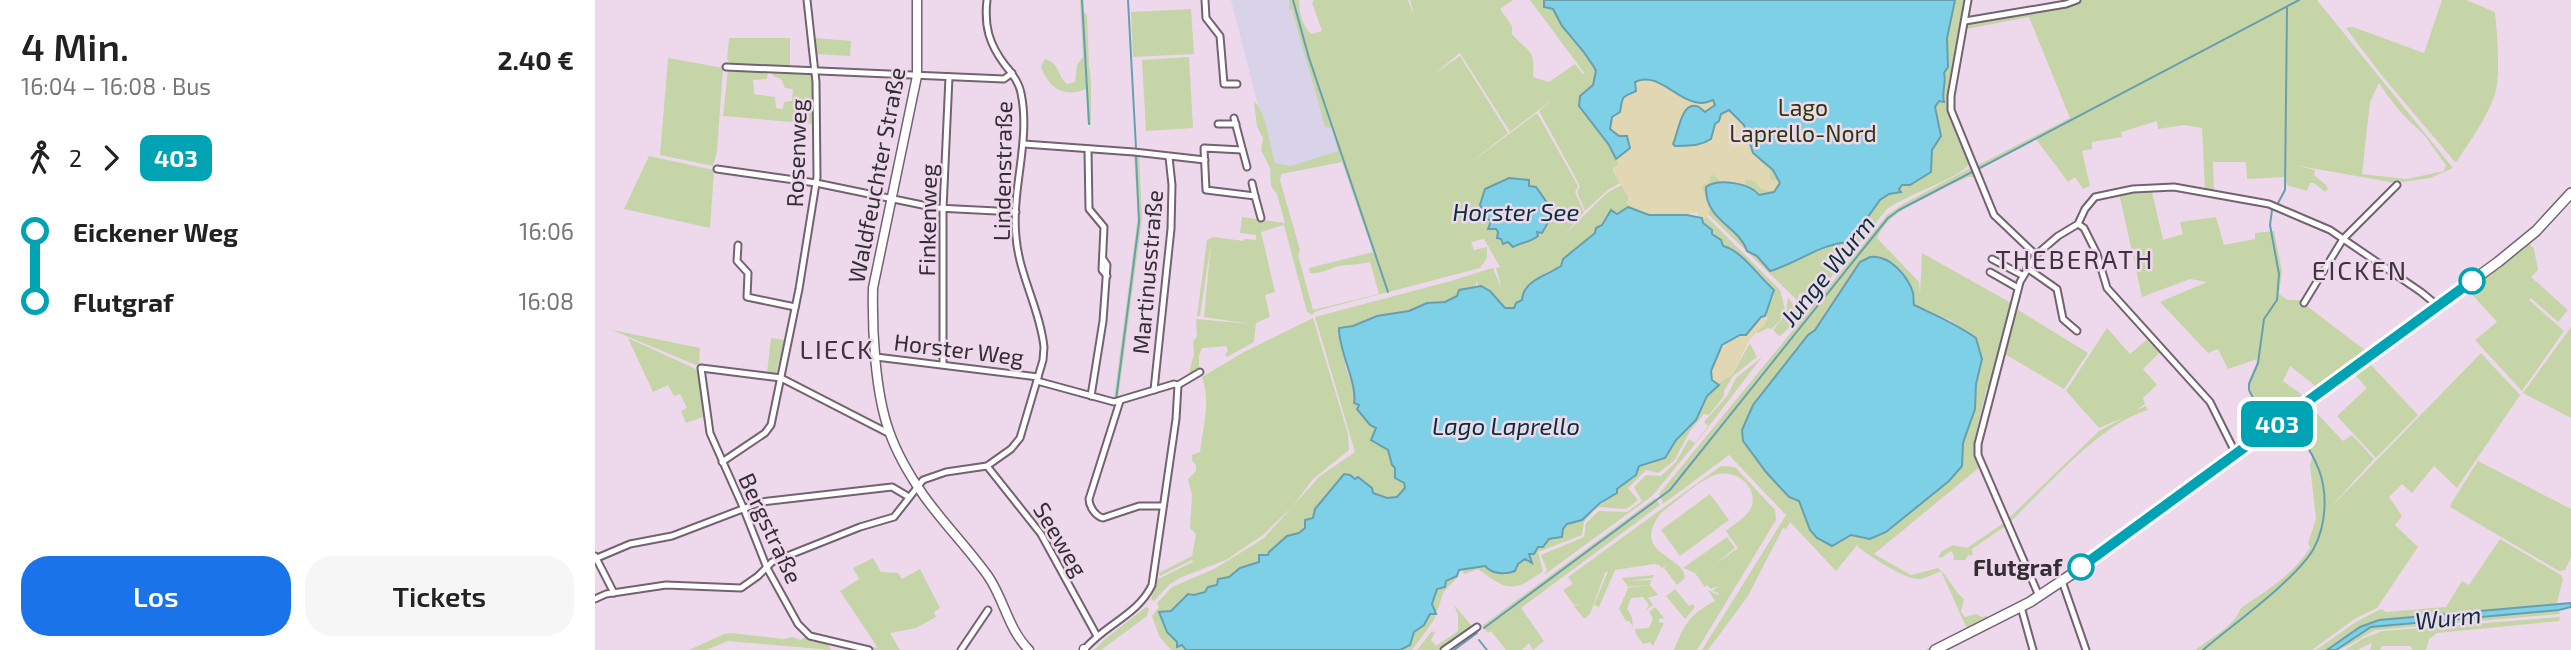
<!DOCTYPE html>
<html lang="de">
<head>
<meta charset="utf-8">
<style>
	:root { --surface:#fff; --page:#f6f6f6; --text:#222; --muted:#767676; --accent:#1a73e8 }
	body { margin:0; font-family:"Exo 2",sans-serif; background:var(--page); color:var(--text); height:100vh; display:flex; flex-direction:column; font-size:26px; white-space:nowrap }
	* { box-sizing:border-box; margin:0 }
	p { font-size:23px; color:var(--muted) }
	.icon { flex:none; width:38px; height:38px; fill:none; stroke:currentColor; stroke-width:2; stroke-linecap:round; stroke-linejoin:round }
	.map { position:relative; flex:1; overflow:hidden }
	.drawer { display:flex; flex-direction:column; background:var(--surface); width:595px }
	.drawer>* { flex:none }
	.badge { padding:0 14px; border-radius:10px; font-size:24px; line-height:46px }
	.map>.badge { position:absolute; translate:-50% -50%; box-shadow:0 0 0 4px #fff }
	.legs { display:flex; align-items:center; gap:10px; height:77px; padding:0 21px; font-size:23px }
	.legs p { margin-inline-start:auto }
	.head { display:flex; align-items:center; justify-content:space-between; height:119px; padding:0 21px }
	h1 { font-size:38px; font-weight:600; line-height:52px }
	.primary-button { display:flex; gap:14px; margin-top:auto; padding:14px 21px }
	.primary-button a { flex:1; height:80px; border-radius:28px; background:var(--accent); color:#fff; font-size:28px; font-weight:600; line-height:80px; text-align:center }
	.primary-button a+a { background:var(--page); color:var(--text) }
	ul { padding:0 21px; list-style:none }
	li { display:flex; align-items:center; gap:24px; height:70px; font-size:26px }
	li i { display:grid; place-items:center; width:10px; height:100%; margin:0 9px; background:currentColor }
	li i::after { content:''; width:18px; height:18px; margin:-9px; border:5px solid; border-radius:50%; background:var(--surface) }
	li p { margin-inline-start:auto }
	li:first-child i { background:linear-gradient(#0000 50%,currentColor 0) }
	li:last-child i { background:linear-gradient(currentColor 50%,#0000 0) }
	main { display:flex; flex:1; min-height:0 }
	.map>svg:first-child { display:block }
</style>
</head>
<body>
<main>
<section class="drawer">
<div class="head"><div><h1>4 Min.</h1><p>16:04 – 16:08 · Bus</p></div><b>2.40 €</b></div>
<div class="legs"><svg class="icon" aria-label="walk" viewBox="0 0 24 24"><circle cx="13" cy="4" r="2"/><path d="M13 8l-2 6 4 7M11 14l-3 7M7 12l3-4h3l4 4"/></svg>2<svg class="icon" aria-label="forward" viewBox="0 0 24 24"><path d="M9 5l7 7-7 7"/></svg><b class="badge" style="background:#00a3b4;color:#fff">403</b></div>
<ul>
<li><i style="color:#00a3b4"></i><b>Eickener Weg</b><p>16:06</p></li>
<li><i style="color:#00a3b4"></i><b>Flutgraf</b><p>16:08</p></li>
</ul>
<div class="primary-button"><a>Los</a><a>Tickets</a></div>
</section>
<div class="map">
<svg width="1976" height="650" viewBox="0 0 1976 650">
	<rect width="100%" height="100%" fill="#edd9eb"/>
	<polygon fill="#d8d3e9" points="636,0 699,0 745,156 680,172"/>
	<g fill="#c5d5a8" fill-rule="evenodd">
		<path d="M485 0H488L489 12 492 15 494 67C497 74 496 113 496 125H493L491 89C470 98 454 89 446 67L450 59C465 63 462 76 472 84L480 82 482 65 488 57Z"/>
		<path d="M694 0H704C704 12 707 25 716 34L727 31 717 3 719 0H813L819 16 815 0H918L905 9 917 26V34C934 54 940 47 938 77L954 82 980 64 988 74H990L935 0H1372L1352 110 1375 163C1363 180 1312 194 1292 209L1215 303 1205 293 1202 300 1113 214 1022 166 1018 170 1025 183 1013 190 990 211 982 192 985 186 944 111 958 99 915 132 865 53 839 74 865 56 913 133 874 164 942 113 983 186 980 192 989 212 969 235 1012 193 1026 185 1033 195V202L1037 207 1011 216 1000 233 968 259 966 266 952 272 930 288 927 300 919 308 909 307 895 291 883 285 881 281V286L864 290 862 296 850 302 833 303 814 311 782 316 758 326 744 328 751 368 765 407 762 409 775 425 781 428 778 443C800 447 790 457 800 468L799 473 810 484V488C802 503 791 498 778 493L777 488 758 477 744 479C737 493 722 502 718 518L710 520V528L704 533 692 536 674 552V555H667L664 562 645 568 634 577 623 579 622 585 611 589 610 592 599 595 595 593 576 611 564 612 580 641 591 650H576L564 636 557 616 564 607 562 603 577 587 621 568 669 538 725 476 760 452 720 317 856 281 894 269 898 268 907 290 901 268 905 267 889 239 876 242 879 250 892 247V258L885 268 721 311 717 315 712 312 689 225 666 232 680 292 670 295 675 317 661 323 659 342 632 357 630 354 633 351 631 346 607 348 604 355V370L597 375 594 373 599 354 598 342 602 336 601 319 656 324 609 317 616 243 605 316H602L612 240 618 237 649 241 650 239 661 240V235L645 233 647 217 690 223 682 194 676 186 675 168 666 150 668 138 662 127 659 102C671 108 675 148 680 163L696 166 743 151 737 128 730 127C720 87 707 49 697 9L694 10ZM747 162 778 252 714 268 715 273C727 274 733 269 744 266 754 264 764 265 775 262L784 294 718 310 703 255 705 250 685 180 686 174ZM916 178C928 179 932 187 941 187L953 205 951 214 955 218 946 231 941 232 940 238 918 247 916 242 909 244 906 242V239L902 237V230H895L896 221 891 218 885 204 901 184Z"/>
		<path d="M1485 0H1722L1858 168 1835 178 1801 183 1699 165 1720 170 1719 175 1731 185 1733 189 1730 192 1719 183H1715L1712 191 1692 185 1690 177 1652 179 1651 162H1618L1619 193 1610 191 1607 128 1589 125 1563 129 1562 121 1526 132 1527 137 1497 142V149L1487 151 1495 186 1488 189 1480 177 1473 182 1441 139 1384 169 1381 166 1475 118 1434 17 1372 29 1369 38 1370 27 1374 23 1472 6ZM1784 83C1795 100 1809 117 1823 129 1834 139 1842 154 1851 165L1849 171 1812 179 1767 174 1775 102Z"/>
		<path d="M1847 0H1871L1900 12C1902 32 1906 76 1900 94 1892 118 1875 141 1862 161L1860 162 1788 77 1751 28 1758 27 1829 53Z"/>
		<polygon points="596,9 599,54 538,57 536,12"/>
		<polygon points="134,38 195,38 195,66 136,65 132,59"/>
		<polygon points="220,38 256,41 255,56 221,54"/>
		<polygon points="594,57 598,128 551,131 547,60"/>
		<polygon points="73,58 128,68 122,151 118,166 65,155"/>
		<polygon points="133,70 173,71 172,79 158,80 159,94 180,97 181,108 188,109 189,102 197,101 198,89 190,88 186,79 178,76 177,70 217,71 220,124 128,116"/>
		<polygon points="539,155 544,155 547,219 523,399 519,399 543,216"/>
		<polygon points="54,156 119,170 115,228 29,209"/>
		<path d="M1377 167 1379 170 1297 214 1224 302 1297 215 1380 172 1383 185 1380 177H1373C1346 190 1293 209 1282 238L1324 282 1325 295 1327 253 1418 304 1399 381 1395 379 1396 384 1392 387 1379 441 1386 466 1279 554 1316 575 1343 568C1354 577 1358 590 1369 599L1366 612 1370 617 1381 614 1387 617 1392 616 1394 620 1335 650H1330L1372 629 1346 571C1339 574 1332 578 1324 579 1310 580 1275 556 1263 547V544L1241 571 1195 522 1191 529 1188 528 1153 596 1113 650H1107L1191 515 1134 455 1068 504 1064 494 1292 215 1308 204ZM1281 256C1297 261 1313 276 1318 293 1319 297 1318 301 1319 305L1332 313 1355 320 1381 338 1384 345 1387 362 1381 384 1380 409 1368 443V460L1363 471 1354 481 1291 532 1275 539 1256 535 1237 546 1221 537 1215 530 1204 501 1171 471 1148 441 1158 405 1213 335 1220 330 1265 263Z"/>
		<path d="M1556 188 1568 240 1588 234 1585 222 1621 217 1629 245 1660 239V233L1679 231 1687 271 1684 294 1693 300H1708V303L1771 351 1723 388 1695 366 1688 381 1710 397 1700 404 1701 407 1699 405 1685 417C1672 410 1648 398 1654 380 1657 373 1661 368 1662 359L1633 369 1623 349 1613 353 1565 302 1612 282 1595 279 1547 297 1524 193Z"/>
		<polygon points="1112,217 1185,290 1190,309 1184,322 1176,329 1173,328 1163,333 1161,331 1172,320 1171,311 1179,296 1177,289 1136,248 1128,246 1126,240 1116,234 1117,230 1107,221"/>
		<polygon points="1934,243 1939,249 1943,270 1936,277 1973,310 1963,322 1936,298 1934,300 1969,331 1927,391 1880,340 1902,322 1873,290"/>
		<path d="M1193 297 1203 312C1201 320 1191 333 1184 336L1178 330 1191 314Z"/>
		<polygon points="1420,308 1493,353 1469,389 1408,353"/>
		<polygon points="1844,311 1846,312 1775,364 1823,415 1781,458 1742,416 1772,388 1758,373"/>
		<path d="M718 318 753 434 754 450 718 479 698 506 668 535 631 560 587 577 575 584 559 601 556 599 563 579 598 562 597 560 565 576 564 573 597 556 601 534 595 528 597 495 593 479 601 471V465L597 461V455L605 452C608 427 616 400 607 377L649 352Z"/>
		<polygon points="1976,327 1976,418 1928,393"/>
		<path d="M1512 328 1535 354 1555 337 1567 350 1548 369 1562 385 1548 398 1550 404 1541 410 1551 406 1553 410C1504 424 1452 487 1414 523L1412 520 1504 431 1530 417 1504 428 1471 391Z"/>
		<polygon points="17,330 105,348 104,364 101,365"/>
		<polygon points="33,338 103,370 111,416 91,423 86,411 92,408 85,394 79,396 73,385 58,392"/>
		<polygon points="176,338 190,340 181,374 172,373"/>
		<path d="M1155 343 1162 357 1138 376 1129 391V396L1114 415 1109 414 1095 431 1079 461 1063 473 1051 470 1033 488 1043 500 1031 509 1002 507 989 522 987 535 943 552 948 571C917 594 912 590 883 569L870 574 867 572C883 555 898 579 919 571L923 563 931 559 937 563 934 554H939L942 548 954 538 958 540 968 535V529C975 520 984 520 993 515 1004 508 1010 498 1022 493V489L1036 480 1044 466 1066 459 1092 427 1096 426 1114 394 1124 382 1137 375Z"/>
		<path d="M1886 353 1925 395 1862 488 1839 466 1817 493 1807 484 1794 497 1807 516 1800 525 1823 547 1782 608 1761 618 1717 650H1601C1616 637 1638 628 1646 608 1674 589 1696 576 1715 548L1713 543 1721 519 1715 466 1717 456 1707 442 1690 425 1644 460 1643 458 1714 405 1748 441 1757 435 1779 459 1734 509Z"/>
		<polygon points="1167,357 1104,439 1057,496 949,575 952,570 946,555 989,537 991,523 1004,511 1032,512 1047,501 1039,487 1051,475 1066,476 1081,462 1094,439 1100,443 1113,426 1109,422 1132,396 1141,378"/>
		<polygon points="1883,461 1976,509 1976,557 1970,570 1964,571 1855,507 1857,502"/>
		<path d="M1126 466 1140 467 1180 510 1181 520 1102 650H1079C1090 623 1094 615 1120 601L1113 590 1123 595 1124 593 1117 591 1124 586 1116 589 1112 585 1110 587 1100 573 1088 568 1132 537 1140 548 1119 565 1143 548 1131 531C1139 524 1154 516 1157 505 1162 486 1141 470 1124 474 1107 477 1080 503 1066 513 1034 555 1090 555 1090 578L1082 585 1069 568 1073 564 1067 568 1064 565 1059 564 1020 570 1004 607 999 605 1013 571 1010 573 995 614 989 619 979 606 987 604 979 605 968 590 978 584 973 577Z"/>
		<polygon points="1115,494 1134,520 1085,556 1066,530"/>
		<polygon points="1060,498 1065,505 926,608 949,641 938,650 934,643 927,650 911,650 896,631 893,633 887,626 903,614"/>
		<polygon points="1410,522 1412,525 1377,549 1378,555 1373,555 1370,560 1358,560 1359,555 1356,551 1346,558 1343,557 1346,552 1357,545 1372,548"/>
		<polygon points="1905,539 1966,575 1968,579 1961,606 1784,620 1765,627 1732,650 1721,650 1761,622 1786,609 1791,612 1851,607 1867,581 1874,585"/>
		<polygon points="278,558 286,572 303,573 307,579 325,569 345,608 339,612 341,617 321,628 295,633 305,650 276,650 239,639 283,648 245,591 264,579 258,568"/>
		<polygon points="859,575 863,575 863,577 849,591 839,620 817,650 805,650 815,645 819,632 829,625 835,614 840,614 837,604 842,589 849,587 851,581 858,579"/>
		<polygon points="1059,575 1058,578 1033,581 1056,580 1055,585 1063,595 1053,598 1058,605 1051,610 1054,605 1048,597 1036,598 1032,609 1037,617 1038,627 1034,621 1031,621 1024,609 1033,588 1053,585 1033,587 1027,578"/>
		<polygon points="1080,589 1094,606 1098,604 1100,607 1090,619 1071,596"/>
		<polygon points="859,605 877,626 845,650 822,650 837,631 840,633 836,640 841,646 863,631 863,615"/>
		<polygon points="551,607 554,608 552,616 506,650 499,650 509,640"/>
		<polygon points="1060,607 1069,618 1064,619 1064,622 1069,623 1058,646 1055,642 1048,644 1041,634 1040,629 1054,628 1058,618 1054,612"/>
		<path d="M1964 610 1965 614 1781 630C1768 635 1754 648 1741 650L1776 627Z"/>
		<polygon points="1965,617 1964,621 1842,633 1834,639 1831,650 1818,650 1815,646 1787,646 1785,650 1775,650 1777,643 1762,650 1750,650 1767,639 1787,631"/>
		<polygon points="136,633 189,639 197,637 206,640 210,637 233,644 236,650 133,641 111,650 94,650 129,634"/>
	</g>
	<g fill="#e1d7b2">
		<path d="M1046 79C1073 80 1088 108 1118 100L1120 105C1114 111 1110 109 1104 112 1091 117 1078 132 1083 145L1092 147 1118 132 1120 124 1124 121 1126 114 1134 110C1138 114 1148 121 1150 126 1160 147 1153 154 1175 169V179L1184 180 1179 192 1166 189C1162 184 1159 179 1151 180L1150 186 1125 182 1119 175 1115 176V182L1108 185 1107 190C1116 198 1119 213 1108 220L1102 217 1103 212C1084 216 1053 220 1036 208V205H1032L1031 202 1034 199C1029 189 1022 180 1018 168L1023 164 1021 159 1035 148 1032 136 1023 135 1015 127 1018 122 1017 117 1023 115 1026 100 1032 94 1041 91 1040 82Z"/>
		<path d="M1170 316 1171 323 1155 339 1137 375 1123 383 1116 378C1117 347 1130 345 1153 331 1160 327 1163 319 1170 316Z"/>
	</g>
	<g fill="#7dd0e6" stroke="#679fb1" stroke-width="2">
		<path d="M949 0H1360L1352 38 1353 67 1349 73C1352 83 1346 92 1349 102L1344 101 1340 107 1346 136 1337 150 1336 172 1315 185H1307L1304 189 1306 192 1294 194 1285 200 1255 242C1226 243 1201 264 1175 271L1162 256 1152 251C1144 226 1110 221 1111 187 1123 178 1155 183 1164 195L1179 192 1185 183 1178 170 1158 153 1149 125 1134 110 1126 114 1124 121 1120 124 1116 139C1104 147 1093 145 1080 146L1078 144C1083 135 1086 102 1101 106 1104 106 1107 110 1110 112L1120 105 1118 100C1115 101 1111 103 1107 103 1083 103 1063 70 1040 82L1041 91C1026 98 1028 95 1025 112L1017 117 1015 129 1024 136H1032L1035 148 1021 159 1014 145 984 106 985 96 998 85 1001 71 999 67 988 51 967 26 958 9 949 7Z"/>
		<path d="M914 178 934 180V186L941 187 955 207 951 214 955 219 947 233 942 232 943 236C934 243 927 242 918 247L913 242 908 244 906 239 902 238 903 232 901 229H893L896 221 891 218 885 205 890 189Z"/>
		<path d="M1033 207 1054 215H1092L1107 218 1108 223 1117 230V234L1126 240 1128 246C1146 250 1163 276 1179 290L1170 316 1166 317 1151 335H1145L1127 345 1116 371 1117 380 1124 385 1112 396 1101 420 1081 440 1070 458 1044 466 1041 475 1022 489V493L1005 503 987 520 972 524 968 529 967 537 954 539 948 547H943L939 554H934L937 563 930 559 923 564 920 571C910 575 897 574 890 566L864 570 862 576 851 581 850 587 842 589 837 604 841 614H835L829 625 819 632 815 645 805 650H591L587 645 582 647V642L572 632 564 612 576 611 593 594 599 595 610 592 613 587 622 585 623 579 634 577 645 568 664 562V555H673L674 552 692 536 704 533 710 528V520L718 518 720 509 749 474 755 475 760 479 763 477 777 488 778 493 792 498 802 497 810 488 809 483 800 478V468L797 465 793 450 776 440 781 428 775 425 762 409 764 405 759 403C763 385 743 349 744 328L758 326 782 316 814 311 832 303 850 302 862 296 864 290 886 286 895 291 910 308H919L921 303 927 300C928 280 953 275 966 266L968 259 1000 233 1001 228 1007 225 1016 210 1022 214Z"/>
		<path d="M1275 257C1294 254 1313 276 1318 293 1319 297 1318 301 1319 305 1340 315 1360 323 1381 338L1387 359 1381 384 1380 409 1368 443 1367 466 1354 481 1291 532 1275 539 1256 535 1237 546 1222 538 1215 530 1204 501 1194 497 1171 472 1148 441 1147 430 1158 405 1213 335 1220 330 1265 262Z"/>
		<polygon points="1976,603 1976,607 1964,610 1776,627 1741,650 1732,650 1765,627 1784,620"/>
	</g>
	<g fill="none" stroke-linecap="round" stroke-linejoin="round">
		<g stroke="#679fb1" stroke-width="2">
			<polyline points="487,0 494,124"/>
			<polyline points="533,0 541,148"/>
			<polyline points="698,0 714,58 793,292"/>
			<polyline points="1383,169 1704,0"/>
			<polyline points="1682,205 1690,190 1692,7"/>
			<polyline points="1677,210 1675,225 1684,274 1682,300 1669,319 1663,363 1654,384 1654,390 1660,402 1682,418"/>
			<polyline points="521,400 544,222 541,157"/>
			<polyline points="889,628 1075,490 1293,218 1304,210 1379,171"/>
			<polyline points="884,640 892,650"/>
			<polyline points="859,650 882,633"/>
			<path d="M1608 650C1637 625 1702 579 1719 548 1731 525 1733 494 1724 470 1716 450 1707 436 1689 423"/>
		</g>
		<defs>
			<g id="street">
				<polyline points="610,0 611,18 625,36 629,84 642,84"/>
				<polyline points="1373,0 1356,96 1356,110 1399,215 1441,255 1425,282 1383,444 1383,455 1444,596"/>
				<polyline points="1370,21 1471,4 1482,0"/>
				<polyline points="131,67 409,79 417,73"/>
				<polyline points="639,118 652,167"/>
				<polyline points="623,124 641,124"/>
				<polyline points="429,144 539,152 610,160"/>
				<polyline points="493,149 494,209 509,227 507,270 512,276"/>
				<polyline points="647,150 609,148 611,190 660,196 657,183"/>
				<polyline points="122,169 221,183 342,208 421,212"/>
				<polyline points="660,196 666,218"/>
				<polyline points="1483,224 1489,228 1502,254 1512,288 1615,402 1641,454"/>
				<polyline points="143,245 142,261 153,273 152,297 200,307"/>
				<polyline points="1441,255 1463,236 1483,224 1490,209 1500,197 1538,189 1579,187 1674,204 1735,230 1826,292 1843,306"/>
				<polyline points="1397,259 1427,275"/>
				<polyline points="1432,268 1462,289 1468,319 1482,331"/>
				<polyline points="1395,272 1423,288"/>
				<polyline points="1709,303 1748,239 1802,185"/>
				<polyline points="281,357 443,377"/>
				<polyline points="348,364 348,209 354,77"/>
				<polyline points="442,381 519,402 579,384 583,385 605,372"/>
				<polyline points="559,390 576,229 577,185 574,157"/>
				<polyline points="496,396 508,321 512,265 508,259"/>
				<path d="M525 401 494 499C494 506 500 516 508 518L544 506H568"/>
				<polyline points="127,462 170,433 176,425 204,289 222,177 221,82 212,0"/>
				<polyline points="392,466 446,534 502,636"/>
				<polyline points="0,556 19,593"/>
				<polyline points="2,558 35,544 77,536 166,502 297,487 314,497"/>
				<polyline points="1467,581 1491,650"/>
				<path d="M0 599 11 594 71 585 146 588 163 576 177 562 265 527 299 517 328 480 351 472 392 466 416 449 425 438 448 360 449 347C445 309 424 275 421 237 416 189 436 141 426 93 424 82 417 73 410 65 394 44 389 26 392 0"/>
				<polyline points="1426,607 1438,650"/>
				<polyline points="274,650 215,636 203,624 172,568 148,507 115,433 106,368 186,378 295,434"/>
				<polyline points="366,650 393,610"/>
				<path d="M489 650C509 625 543 615 557 585L581 419 583 385"/>
				<polyline points="849,650 882,627"/>
			</g>
			<g id="secondary">
				<path d="M322 0V76L278 288C277 329 280 392 294 431 302 454 315 476 329 496 349 524 373 548 393 576 409 599 413 629 434 650"/>
				<polyline points="489,650 489,649"/>
			</g>
			<polyline id="primary" points="1340,650 1435,602 1480,572 1903,262 1941,231 1976,193"/>
		</defs>
		<use href="#street" stroke="#736271" stroke-width="9"/>
		<use href="#secondary" stroke="#736271" stroke-width="11"/>
		<use href="#primary" stroke="#736271" stroke-width="12"/>
		<use href="#street" stroke="#fff" stroke-width="5"/>
		<use href="#secondary" stroke="#fff" stroke-width="8"/>
		<use href="#primary" stroke="#fff" stroke-width="9"/>
	</g>
	<g fill="none" stroke-linecap="round" stroke-linejoin="round">
		<defs>
			<polyline id="line-1" points="1486,567 1877,281"/>
		</defs>
		<use href="#line-1" stroke="#fff" stroke-width="16"/>
		<use href="#line-1" stroke="#00a3b4" stroke-width="10"/>
	</g>
	<g fill="#fff" stroke="#00a3b4" stroke-width="3.5">
		<circle cx="1877" cy="281" r="12"/>
		<circle cx="1486" cy="567" r="12"/>
	</g>
	<g text-anchor="middle" dominant-baseline="central" stroke-width="5" stroke-linejoin="round" paint-order="stroke">
		<g font-size="23" fill="#2c3808" stroke="#edd9eb">
			<text x="1208" y="107">Lago<tspan x="1208" dy="26">Laprello-Nord</tspan></text>
		</g>
		<g font-size="23" fill="#352d34" stroke="#edd9eb">
			<text transform="translate(201 153) rotate(-88)">Rosenweg</text>
			<text transform="translate(407 171) rotate(-89)">Lindenstraße</text>
			<text transform="translate(281 175) rotate(-79)">Waldfeuchter Straße</text>
			<text transform="translate(332 220) rotate(-89)">Finkenweg</text>
			<text transform="translate(552 272) rotate(-85)">Martinusstraße</text>
			<text transform="translate(364 349) rotate(7)">Horster Weg</text>
			<text transform="translate(176 528) rotate(65)">Bergstraße</text>
			<text transform="translate(466 539) rotate(59)">Seeweg</text>
		</g>
		<g font-size="23" font-weight="bold" fill="#352d34" stroke="#edd9eb" text-anchor="end">
			<text x="1467" y="567">Flutgraf</text>
		</g>
		<g font-size="24" font-style="italic" fill="#07313a" stroke="#edd9eb">
			<text x="921" y="211">Horster See</text>
			<text transform="translate(1232 270) rotate(-51)">Junge Wurm</text>
			<text x="911" y="425">Lago Laprello</text>
			<text transform="translate(1853 617) rotate(-6)">Wurm</text>
		</g>
		<g font-size="26" letter-spacing="2" fill="#40313f" stroke="#edd9eb">
			<text x="1480" y="258">THEBERATH</text>
			<text x="1765" y="269">EICKEN</text>
			<text x="242" y="348">LIECK</text>
		</g>
	</g>
</svg>
<b class="badge" style="left:1682px;top:424px;background:#00a3b4;color:#fff">403</b>
</div>
</main>
</body>
</html>
